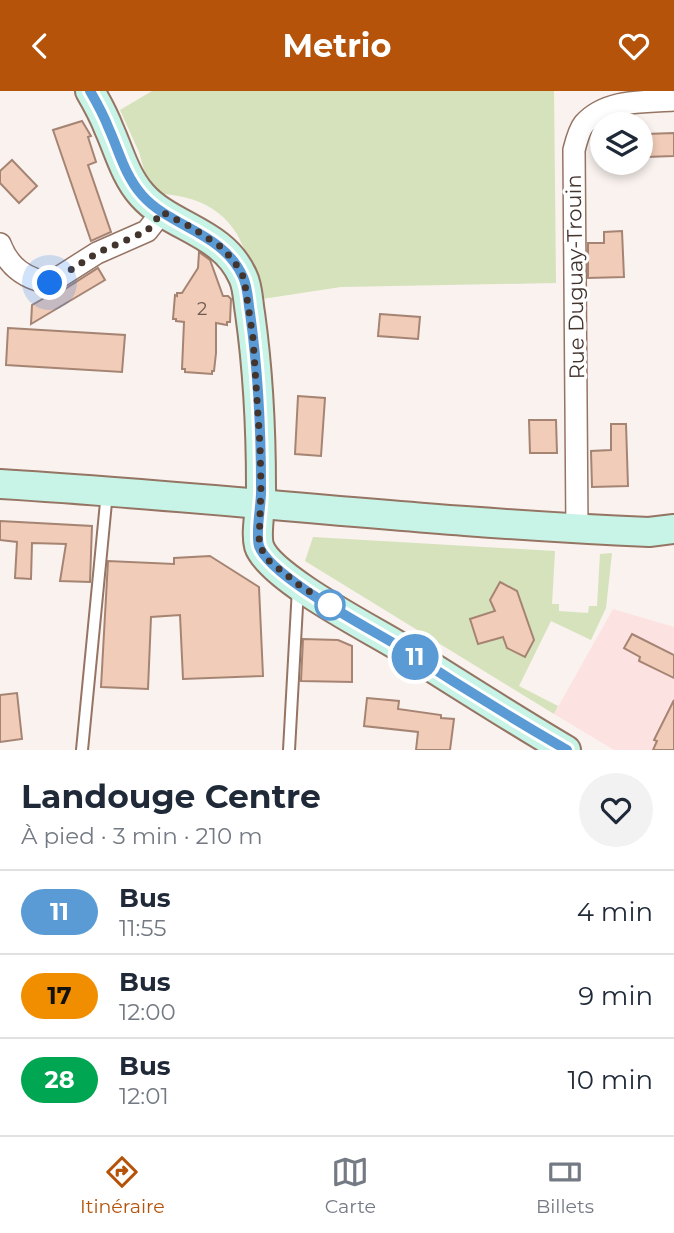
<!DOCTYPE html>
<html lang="fr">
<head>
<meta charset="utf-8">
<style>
	:root { --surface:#fff; --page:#f2f2f3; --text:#1f2937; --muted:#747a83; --line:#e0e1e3; --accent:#b45309 }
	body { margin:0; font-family:Montserrat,sans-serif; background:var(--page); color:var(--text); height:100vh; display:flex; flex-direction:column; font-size:26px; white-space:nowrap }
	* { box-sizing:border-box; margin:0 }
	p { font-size:23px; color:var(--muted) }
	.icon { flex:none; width:38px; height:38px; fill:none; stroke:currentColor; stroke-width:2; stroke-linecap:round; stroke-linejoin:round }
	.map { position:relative; height:659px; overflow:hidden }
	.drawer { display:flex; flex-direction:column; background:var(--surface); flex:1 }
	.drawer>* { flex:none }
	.badge { padding:0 14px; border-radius:23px; font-size:24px; line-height:46px }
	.tools { position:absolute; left:590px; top:21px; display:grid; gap:14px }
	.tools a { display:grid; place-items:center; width:63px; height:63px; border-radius:50%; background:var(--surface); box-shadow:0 4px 10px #0003; font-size:35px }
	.you { position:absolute; width:35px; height:35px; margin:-18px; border:5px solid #fff; border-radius:50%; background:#1a73e8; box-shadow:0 0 0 10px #1a73e833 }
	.map>.badge { position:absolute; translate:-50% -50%; box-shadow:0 0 0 4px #fff }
	.round { display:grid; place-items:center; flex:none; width:74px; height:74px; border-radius:37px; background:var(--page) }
	.overview { display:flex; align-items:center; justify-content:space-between; height:119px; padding:0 21px }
	h1 { font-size:33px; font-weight:700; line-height:52px }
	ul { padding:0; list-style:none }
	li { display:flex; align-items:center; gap:21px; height:84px; padding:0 21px; border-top:2px solid var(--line) }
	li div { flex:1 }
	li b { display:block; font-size:26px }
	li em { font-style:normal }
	li .badge { min-width:77px; font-weight:700; text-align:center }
	header { display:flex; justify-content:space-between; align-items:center; height:91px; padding:0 21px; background:var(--accent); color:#fff; font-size:32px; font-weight:700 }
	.dock { display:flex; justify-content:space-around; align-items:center; height:98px; border-top:2px solid var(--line); background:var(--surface); font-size:19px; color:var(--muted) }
	.dock a { display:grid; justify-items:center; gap:4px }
	.dock .current { color:var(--accent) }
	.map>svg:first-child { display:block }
</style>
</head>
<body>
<header><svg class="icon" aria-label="back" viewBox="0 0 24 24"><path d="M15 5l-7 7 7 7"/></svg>Metrio<svg class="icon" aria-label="heart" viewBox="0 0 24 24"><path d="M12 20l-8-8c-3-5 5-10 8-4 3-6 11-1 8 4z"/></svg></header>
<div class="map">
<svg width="674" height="659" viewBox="0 0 674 659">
	<rect width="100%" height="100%" fill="#f9f2ee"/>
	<polygon fill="#fde2e2" points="613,518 674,536 674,659 614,659 554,623"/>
	<g fill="#d5e2bb">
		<path d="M152 0H554L556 192 341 196 249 210C248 196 250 180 247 167 234 120 197 102 151 103L139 61 120 19Z"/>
		<polygon points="313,446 555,460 552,513 559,513 559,520 588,522 589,515 597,515 600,463 612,462 606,517 591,549 551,530 519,595 558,615 554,623 305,470"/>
	</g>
	<g fill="#f1ccb9" stroke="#a68473" stroke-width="2">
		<polygon points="82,30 91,45 88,46 96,71 88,74 111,141 91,150 53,39"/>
		<polygon points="674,42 674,65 646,66 646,43"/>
		<polygon points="12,69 37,95 19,112 0,92 0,80"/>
		<polygon points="622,140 624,186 588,187 588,152 604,152 604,141"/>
		<polygon points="199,161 210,169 223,205 228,205 231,208 230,231 227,231 227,234 216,232 216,262 214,280 212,280 212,283 185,281 185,278 182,278 184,231 176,230 176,228 173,228 175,204 177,205 177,202 182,202 198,177"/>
		<polygon points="98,177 105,189 31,233 32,214 48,205 57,203"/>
		<polygon points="380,223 420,226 418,248 378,245"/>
		<polygon points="8,237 125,244 122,281 6,274"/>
		<polygon points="298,305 325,307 321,365 295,363"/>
		<polygon points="529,329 556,329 557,362 530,362"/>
		<polygon points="611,333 626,333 628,395 592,396 591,360 611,359"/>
		<polygon points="0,430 92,435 90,491 60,490 66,453 32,452 31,488 15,487 17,451 0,449"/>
		<polygon points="210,465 259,496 263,585 183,588 180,524 151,526 148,598 101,596 108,470 174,473 174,467"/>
		<polygon points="500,491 517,500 534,549 525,566 507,557 503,546 478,553 470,528 495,520 490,509"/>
		<polygon points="632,543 674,564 674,587 639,570 640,566 624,557"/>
		<polygon points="303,548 338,549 352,555 352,591 301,590"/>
		<polygon points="17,602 22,648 0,651 0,604"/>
		<polygon points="367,607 399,610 398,618 441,624 441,627 454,628 450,659 416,659 418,641 364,635"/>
		<polygon points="674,609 674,659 653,659 657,650 654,649"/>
	</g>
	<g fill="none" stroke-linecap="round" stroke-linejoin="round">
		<defs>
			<g id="lane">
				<polyline points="82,659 107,401"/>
				<polyline points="289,659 298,497"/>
			</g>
			<g id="street">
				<path d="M0 153C9 177 26 188 50 192L97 162 147 140 162 121"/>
				<path d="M577 438 574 59C576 51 579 39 584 33 606 8 644 11 674 9"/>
			</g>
			<g id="secondary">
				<path d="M90 0C97 12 104 25 109 38 119 60 125 85 142 104 171 137 223 140 243 186 248 196 248 211 250 222 258 279 261 339 261 396 262 413 255 440 259 455 269 486 369 537 400 556 455 591 510 626 566 659"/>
				<path d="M0 393C217 406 432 432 649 441L674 438"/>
			</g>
		</defs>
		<use href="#lane" stroke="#957463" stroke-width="14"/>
		<use href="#street" stroke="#957463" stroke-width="24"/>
		<use href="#secondary" stroke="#957463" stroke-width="32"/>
		<use href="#lane" stroke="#fff" stroke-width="10"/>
		<use href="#street" stroke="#fff" stroke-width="21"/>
		<use href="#secondary" stroke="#c7f4e6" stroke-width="28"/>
	</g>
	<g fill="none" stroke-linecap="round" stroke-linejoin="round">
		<defs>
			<path id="line" d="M90 0C97 12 104 25 109 38 119 60 125 85 142 104 171 137 223 141 243 186 248 196 248 211 250 222 258 279 261 339 261 396 262 413 255 440 259 455 270 486 369 537 400 556 455 592 510 626 567 659"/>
		</defs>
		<use href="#line" stroke="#fff" stroke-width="16"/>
		<use href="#line" stroke="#5b9bd5" stroke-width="10"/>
		<polyline stroke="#43342d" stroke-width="7" stroke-dasharray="0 12.6" points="50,192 97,162 147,140 162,121 191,136 221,156 234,170 244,187 253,247 260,354 261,395 259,454 268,469 299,494 337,518 330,514"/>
	</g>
	<circle fill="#fff" stroke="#5b9bd5" stroke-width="3.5" cx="330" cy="514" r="14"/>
	<g text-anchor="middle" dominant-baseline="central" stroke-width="6" stroke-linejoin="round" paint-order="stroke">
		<g font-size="18" fill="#6e5a50">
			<text x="202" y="218">2</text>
		</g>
		<g font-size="21" fill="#43342d" stroke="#fff">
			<text transform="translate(575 186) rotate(-91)">Rue Duguay-Trouin</text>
		</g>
	</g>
</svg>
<div class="tools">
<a><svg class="icon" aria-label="layers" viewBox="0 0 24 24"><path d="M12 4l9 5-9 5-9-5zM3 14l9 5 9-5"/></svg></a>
</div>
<div class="you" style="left:50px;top:192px"></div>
<b class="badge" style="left:415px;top:566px;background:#5b9bd5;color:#fff">11</b>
</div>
<section class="drawer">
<div class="overview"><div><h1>Landouge Centre</h1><p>À pied · 3 min · 210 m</p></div><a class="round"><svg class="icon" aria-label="heart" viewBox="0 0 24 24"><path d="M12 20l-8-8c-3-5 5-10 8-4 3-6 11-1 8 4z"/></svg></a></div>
<ul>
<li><span class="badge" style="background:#5b9bd5;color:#fff">11</span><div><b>Bus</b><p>11:55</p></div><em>4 min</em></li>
<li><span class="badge" style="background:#f18e00;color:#111">17</span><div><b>Bus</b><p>12:00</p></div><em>9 min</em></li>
<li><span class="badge" style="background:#00a651;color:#fff">28</span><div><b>Bus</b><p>12:01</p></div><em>10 min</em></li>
</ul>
</section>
<nav class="dock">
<a class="current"><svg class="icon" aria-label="directions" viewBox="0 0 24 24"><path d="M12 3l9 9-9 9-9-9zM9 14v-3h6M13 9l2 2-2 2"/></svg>Itinéraire</a>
<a><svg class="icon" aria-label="map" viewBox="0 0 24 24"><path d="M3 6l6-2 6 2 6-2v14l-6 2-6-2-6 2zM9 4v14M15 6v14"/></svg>Carte</a>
<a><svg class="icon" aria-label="tickets" viewBox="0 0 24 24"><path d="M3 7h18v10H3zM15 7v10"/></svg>Billets</a>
</nav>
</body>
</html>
